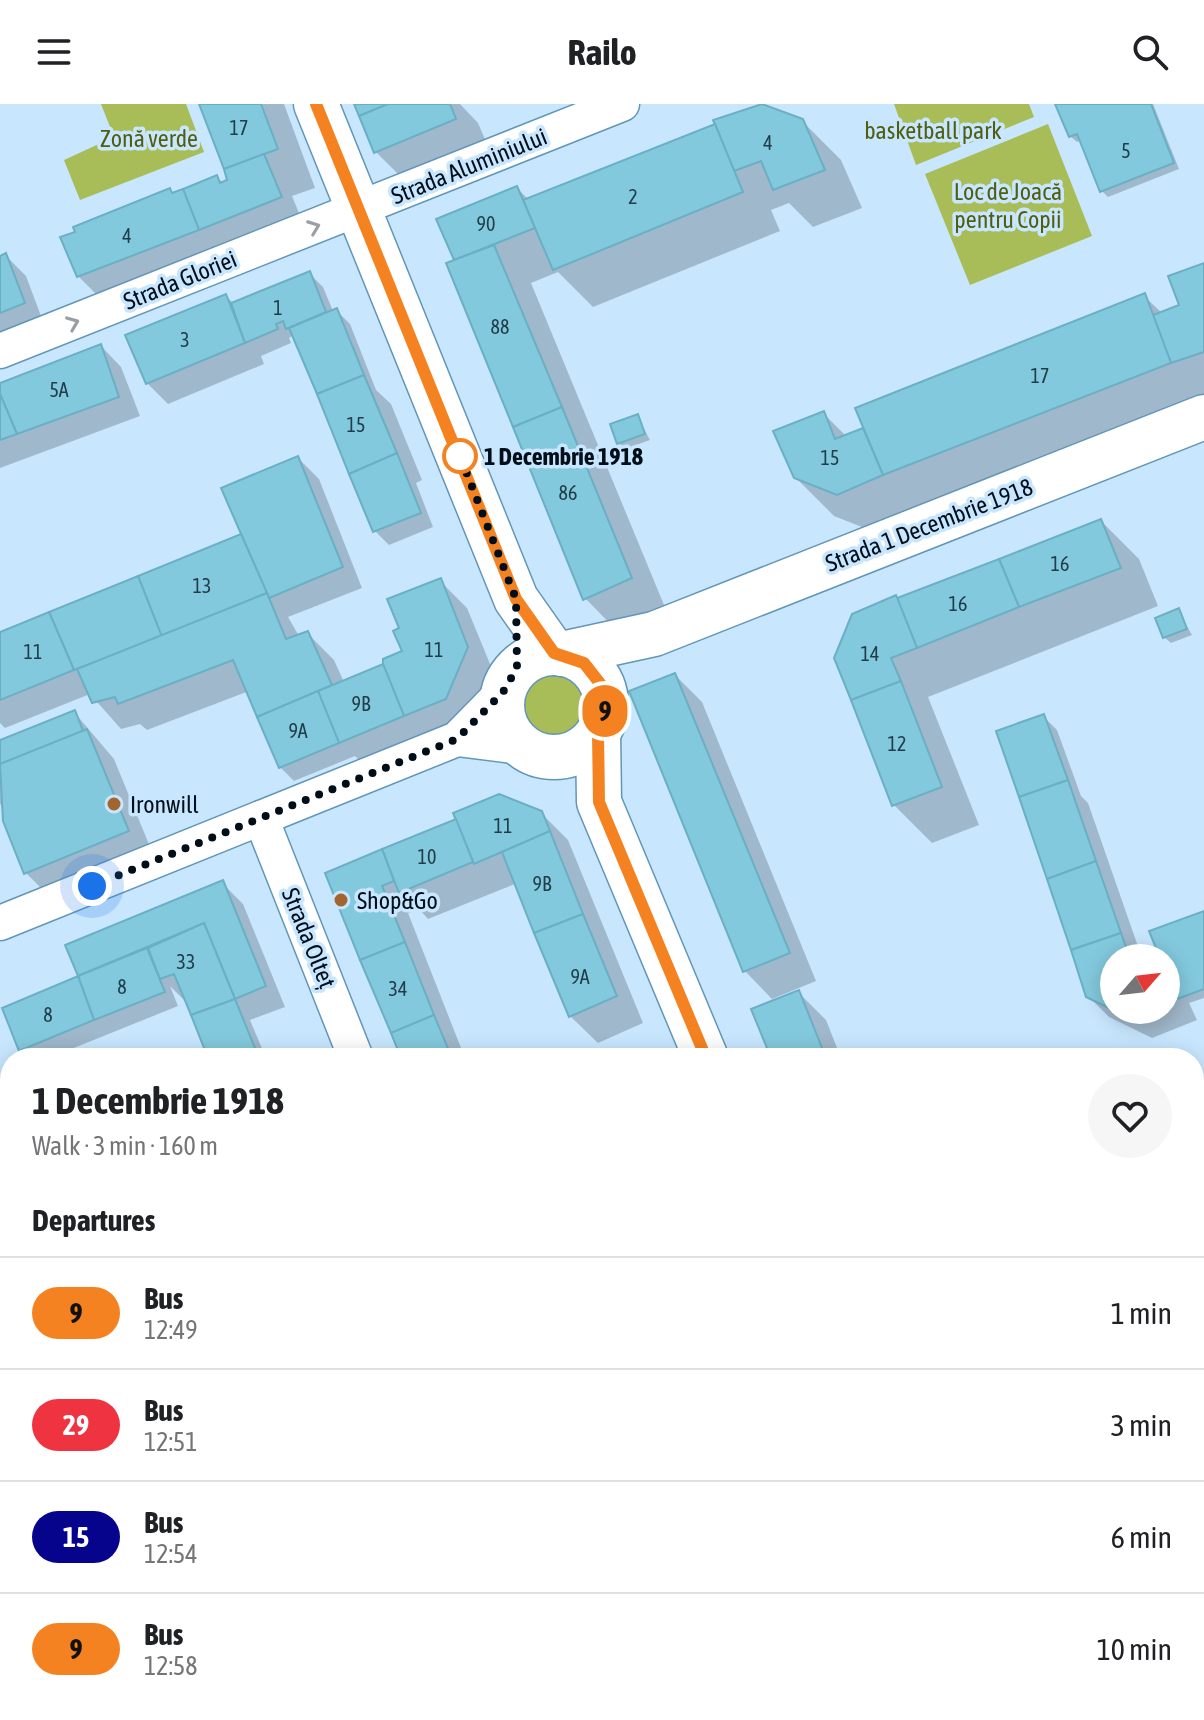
<!DOCTYPE html>
<html lang="en">
<head>
<meta charset="utf-8">
<style>
	:root { --surface:#fff; --page:#f6f6f6; --text:#202124; --muted:#757577; --line:#e0e0e0 }
	body { margin:0; font-family:"Asap Condensed",sans-serif; background:var(--page); color:var(--text); height:100vh; display:flex; flex-direction:column; font-size:30px; white-space:nowrap }
	* { box-sizing:border-box; margin:0 }
	p { font-size:26px; color:var(--muted) }
	.icon { flex:none; width:44px; height:44px; fill:none; stroke:currentColor; stroke-width:2; stroke-linecap:round; stroke-linejoin:round }
	.map { position:relative; flex:1; overflow:hidden }
	.side { position:absolute; left:0px; top:944px; width:1204px; height:672px; display:flex; flex-direction:column; background:var(--surface); border-radius:32px 32px 0 0; box-shadow:0 4px 20px #0003 }
	.side>* { flex:none }
	.badge { padding:0 16px; border-radius:26px; font-size:28px; line-height:52px }
	.needle { width:52px; rotate:62deg }
	.buttons { position:absolute; left:1100px; top:840px; display:grid; gap:16px }
	.buttons a { display:grid; place-items:center; width:80px; height:80px; border-radius:50%; background:var(--surface); box-shadow:0 4px 20px #0003; font-size:40px }
	.you { position:absolute; width:40px; height:40px; margin:-20px; border:6px solid #fff; border-radius:50%; background:#1a73e8; box-shadow:0 0 0 12px #1a73e833 }
	.map>.badge { position:absolute; translate:-50% -50%; box-shadow:0 0 0 4px #fff }
	h2 { padding:0 32px; font-size:30px; line-height:72px }
	.round { display:grid; place-items:center; flex:none; width:84px; height:84px; border-radius:42px; background:var(--page) }
	.head { display:flex; align-items:center; justify-content:space-between; height:136px; padding:0 32px }
	h1 { font-size:38px; font-weight:700; line-height:60px }
	ul { padding:0; list-style:none }
	li { display:flex; align-items:center; gap:24px; height:112px; padding:0 32px; border-top:2px solid var(--line) }
	li div { flex:1 }
	li b { display:block; font-size:30px }
	li em { font-style:normal }
	li .badge { min-width:88px; font-weight:700; text-align:center }
	header { display:flex; justify-content:space-between; align-items:center; height:104px; padding:0 32px; background:var(--surface); font-size:36px; font-weight:700 }
	.map>svg:first-child { display:block }
</style>
</head>
<body>
<header><svg class="icon" aria-label="menu" viewBox="0 0 24 24"><path d="M4 6h16M4 12h16M4 18h16"/></svg>Railo<svg class="icon" aria-label="search" viewBox="0 0 24 24"><circle cx="10" cy="10" r="6"/><path d="M15 15l6 6"/></svg></header>
<div class="map">
<svg width="1204" height="1616" viewBox="0 0 1204 1616">
	<rect width="100%" height="100%" fill="#c8e7fe"/>
	<g fill="#a8bc57">
		<polygon points="101,0 186,0 204,48 80,96 64,56 114,33"/>
		<polygon points="894,0 1029,0 1034,13 916,61"/>
		<polygon points="1048,20 1092,132 970,181 925,70"/>
		<circle cx="554" cy="601" r="33"/>
		<polygon points="0,1221 10,1248 10,1344 0,1348"/>
	</g>
	<g fill="#0003">
		<polygon points="202,0 284,0 315,84 292,92 301,114 99,193 78,172 173,90 217,73 224,80 229,77"/>
		<polygon points="356,0 460,0 478,19 493,54 414,86 376,48"/>
		<polygon points="1058,0 1153,0 1179,65 1108,93 1102,87 1082,36 1077,38 1070,32"/>
		<polygon points="759,1 802,17 841,56 862,104 813,123 789,99 771,106 780,127 593,203 558,168 531,179 669,513 623,533 585,494 439,116 517,84 529,96"/>
		<polygon points="6,152 26,172 44,220 0,238 0,154"/>
		<polygon points="1204,161 1204,301 877,429 834,412 795,373 823,309 847,333 1144,192 1162,209 1182,202"/>
		<polygon points="309,169 323,183 333,207 336,206 350,220 376,286 391,300 422,376 416,379 433,423 389,441 375,427 292,232 289,234 291,239 261,252 264,260 168,300 147,279 226,192 234,200"/>
		<polygon points="101,242 121,263 140,312 0,364 0,281"/>
		<polygon points="637,312 650,336 625,345 619,339"/>
		<polygon points="298,354 319,375 362,484 288,513 299,532 307,529 334,556 344,578 383,562 404,548 440,477 467,504 495,572 473,622 362,659 355,652 294,677 280,663 249,587 147,626 140,620 121,625 90,590 5,624 0,619 0,528 244,431"/>
		<polygon points="1101,417 1139,455 1158,502 928,593 979,721 932,739 894,701 853,511"/>
		<polygon points="1178,507 1192,531 1171,539 1164,533"/>
		<polygon points="675,571 702,598 816,877 772,895 745,867 632,588"/>
		<polygon points="74,608 114,655 155,755 52,795 25,768 0,699 0,638"/>
		<polygon points="1043,612 1057,626 1081,692 1088,699 1142,854 1114,854 1114,906 1166,906 1166,854 1163,854 1204,809 1204,894 1189,899 1197,916 1152,934 1109,913 1088,892"/>
		<polygon points="540,708 568,736 643,919 598,939 570,912 515,780 428,815 419,805 408,809 465,954 403,954 328,770 458,716"/>
		<polygon points="222,779 243,800 285,903 250,916 266,954 210,954 186,894 183,895 170,882 178,902 49,954 29,954 21,946 79,871"/>
		<polygon points="799,889 826,916 841,954 773,954"/>
		<polygon points="637,948 643,954 623,954"/>
		<polygon points="1204,1004 1204,1098 1194,1102 1194,1008"/>
		<polygon points="1194,1353 1204,1376 1204,1405 1194,1409"/>
		<polygon points="10,1474 10,1556 0,1560 0,1478"/>
		<polygon points="80,1606 96,1606 106,1616 55,1616"/>
		<polygon points="111,1606 267,1606 244,1616 116,1616"/>
		<polygon points="476,1606 587,1606 592,1616 452,1616"/>
		<polygon points="684,1606 700,1606 688,1611"/>
		<polygon points="856,1606 904,1606 912,1616 831,1616"/>
		<polygon points="1034,1606 1079,1606 1087,1616 1032,1616 1029,1608"/>
		<polygon points="1111,1606 1155,1606 1131,1616 1117,1616"/>
	</g>
	<g fill="#83c9dd" stroke="#6aafc3" stroke-width="2">
		<polygon points="199,0 261,0 278,45 224,65"/>
		<polygon points="354,0 388,0 359,12"/>
		<polygon points="388,0 450,0 456,15 374,49 359,12"/>
		<polygon points="762,0 803,15 825,66 773,86 761,57 734,67 713,16"/>
		<polygon points="1055,0 1151,0 1174,59 1100,88 1077,30 1069,33"/>
		<polygon points="715,20 743,88 553,166 523,96"/>
		<polygon points="264,50 282,93 199,126 183,85 217,71 220,79 227,76 224,65"/>
		<polygon points="517,82 535,124 454,156 436,115"/>
		<polygon points="170,84 172,89 183,85 199,126 77,173 60,133 75,128 73,123"/>
		<polygon points="494,141 562,303 513,323 446,159"/>
		<polygon points="6,149 25,199 0,209 0,152"/>
		<polygon points="1204,159 1204,248 1171,259 1153,211 1179,201 1168,172"/>
		<polygon points="310,167 326,208 286,225 283,217 276,220 278,225 245,239 231,199"/>
		<polygon points="1145,189 1171,259 883,371 855,304"/>
		<polygon points="226,190 245,239 146,280 125,231"/>
		<polygon points="337,204 364,271 317,290 289,224"/>
		<polygon points="101,240 119,293 17,330 0,290 0,279"/>
		<polygon points="364,271 397,349 349,370 317,290"/>
		<polygon points="0,290 17,330 0,336"/>
		<polygon points="562,303 632,474 583,496 513,323"/>
		<polygon points="824,307 835,335 863,324 883,371 837,391 794,374 773,327"/>
		<polygon points="638,310 645,330 617,340 610,320"/>
		<polygon points="397,349 421,409 373,428 349,370"/>
		<polygon points="298,352 343,463 269,494 221,384"/>
		<polygon points="1101,415 1121,464 1019,503 999,455"/>
		<polygon points="241,430 267,489 162,533 138,472"/>
		<polygon points="999,455 1019,503 917,544 897,494"/>
		<polygon points="138,472 162,533 74,566 49,508"/>
		<polygon points="441,474 468,543 446,595 404,612 383,560 383,555 402,547 393,527 399,524 387,495"/>
		<polygon points="267,489 286,535 308,527 332,581 257,613 233,556 118,600 115,593 92,599 77,565"/>
		<polygon points="896,491 917,544 891,554 901,577 851,596 834,554 852,510"/>
		<polygon points="1179,504 1187,525 1163,534 1155,514"/>
		<polygon points="49,508 74,566 0,596 0,528"/>
		<polygon points="383,560 404,612 339,639 318,587"/>
		<polygon points="675,569 790,849 743,868 629,587"/>
		<polygon points="901,577 942,683 892,702 851,596"/>
		<polygon points="318,587 339,639 279,664 257,613"/>
		<polygon points="75,606 83,627 0,660 0,636"/>
		<polygon points="1044,610 1068,676 1019,693 996,627"/>
		<polygon points="87,625 129,727 24,770 3,717 0,660"/>
		<polygon points="1068,676 1096,757 1047,775 1019,693"/>
		<polygon points="499,690 542,707 550,727 474,760 453,709"/>
		<polygon points="456,715 473,758 399,789 382,745"/>
		<polygon points="550,727 583,810 534,829 502,748"/>
		<polygon points="382,745 394,777 382,782 405,838 360,856 325,769"/>
		<polygon points="1096,757 1121,829 1071,846 1047,775"/>
		<polygon points="223,776 266,882 235,895 204,819 78,872 65,841"/>
		<polygon points="1204,807 1204,885 1177,895 1166,868 1166,854 1160,854 1149,827"/>
		<polygon points="583,810 617,892 569,913 534,829"/>
		<polygon points="204,819 235,895 191,911 174,870 160,875 148,844"/>
		<polygon points="1121,829 1130,854 1114,854 1114,906 1150,906 1130,914 1086,893 1071,846"/>
		<polygon points="405,838 434,911 391,929 360,856"/>
		<polygon points="147,844 165,888 94,916 78,872"/>
		<polygon points="1166,868 1177,895 1166,900"/>
		<polygon points="78,872 94,916 19,947 2,904"/>
		<polygon points="799,886 826,954 771,954 751,905"/>
		<polygon points="235,895 259,954 208,954 191,911"/>
		<polygon points="434,911 452,954 401,954 391,929"/>
		<polygon points="1204,1002 1204,1059 1194,1063 1194,1006"/>
		<polygon points="0,1064 3,1069 10,1067 10,1202 0,1177"/>
		<polygon points="1199,1130 1201,1134 1204,1133 1204,1158 1194,1162 1194,1132"/>
		<polygon points="1204,1158 1204,1243 1203,1243 1194,1222 1194,1162"/>
		<polygon points="10,1472 10,1527 0,1532 0,1476"/>
		<polygon points="75,1606 94,1606 99,1616 50,1616"/>
		<polygon points="109,1606 199,1606 176,1616 114,1616"/>
		<polygon points="471,1606 577,1606 581,1616 446,1616"/>
		<polygon points="850,1606 897,1606 901,1616 825,1616"/>
		<polygon points="1073,1606 1077,1616 1030,1616 1026,1607"/>
	</g>
	<g fill="none" stroke-linecap="round" stroke-linejoin="round">
		<defs>
			<g id="street">
				<polyline points="0,247 622,0"/>
				<polyline points="457,635 522,643"/>
				<polyline points="261,714 356,954"/>
				<polyline points="0,819 457,635 503,588"/>
				<polyline points="1194,1102 1204,1097"/>
				<polyline points="0,1582 10,1578"/>
				<polyline points="616,1606 620,1616"/>
			</g>
			<g id="secondary">
				<polyline points="316,0 516,495 554,549"/>
				<circle cx="554" cy="601" r="52"/>
				<polyline points="562,550 654,530 1204,313"/>
				<polyline points="598,629 599,698 706,954"/>
				<polyline points="974,1606 978,1616"/>
			</g>
		</defs>
		<use href="#street" stroke="#6296b8" stroke-width="37"/>
		<use href="#secondary" stroke="#6296b8" stroke-width="47"/>
		<use href="#street" stroke="#fff" stroke-width="34"/>
		<use href="#secondary" stroke="#fff" stroke-width="44"/>
	</g>
	<defs><path id="oneway-chevron" d="M-2-3.5L2.5 0L-2 3.5" fill="none" stroke-width="1.6" stroke-linecap="round" stroke-linejoin="round" transform="scale(2)"/></defs>
	<g stroke="#999fa3">
		<use href="#oneway-chevron" transform="translate(314 123) rotate(-21)"/>
		<use href="#oneway-chevron" transform="translate(73 219) rotate(-22)"/>
	</g>
	<g fill="none" stroke-linecap="round" stroke-linejoin="round">
		<defs>
			<polyline id="line" points="316,0 516,495 554,549 584,559 602,582 606,596 605,613 598,629 599,698 706,954"/>
		</defs>
		<use href="#line" stroke="#fff" stroke-width="18"/>
		<use href="#line" stroke="#f58220" stroke-width="12"/>
		<polyline stroke="#000e1a" stroke-width="8" stroke-dasharray="0 14.4" points="92,782 457,635 503,588 517,564 516,495 460,352"/>
	</g>
	<circle fill="#fff" stroke="#f58220" stroke-width="4" cx="460" cy="352" r="16"/>
	<g fill="#a4642d" stroke="#c8e7fe" stroke-width="3">
		<circle cx="114" cy="700" r="8"/>
		<circle cx="341" cy="796" r="8"/>
	</g>
	<g text-anchor="middle" dominant-baseline="central" stroke-width="7" stroke-linejoin="round" paint-order="stroke">
		<g font-size="20" fill="#213d4b">
			<text x="239" y="23">17</text>
			<text x="768" y="38">4</text>
			<text x="1126" y="46">5</text>
			<text x="633" y="92">2</text>
			<text x="486" y="119">90</text>
			<text x="127" y="131">4</text>
			<text x="278" y="203">1</text>
			<text x="500" y="222">88</text>
			<text x="185" y="235">3</text>
			<text x="1040" y="271">17</text>
			<text x="59" y="285">5A</text>
			<text x="356" y="320">15</text>
			<text x="830" y="353">15</text>
			<text x="568" y="388">86</text>
			<text x="1060" y="459">16</text>
			<text x="202" y="481">13</text>
			<text x="958" y="499">16</text>
			<text x="434" y="545">11</text>
			<text x="33" y="547">11</text>
			<text x="870" y="549">14</text>
			<text x="361" y="599">9B</text>
			<text x="298" y="626">9A</text>
			<text x="897" y="639">12</text>
			<text x="503" y="721">11</text>
			<text x="427" y="752">10</text>
			<text x="542" y="779">9B</text>
			<text x="186" y="857">33</text>
			<text x="580" y="872">9A</text>
			<text x="122" y="882">8</text>
			<text x="398" y="884">34</text>
			<text x="48" y="910">8</text>
		</g>
		<g font-size="24" fill="#515d11" stroke="#c8e7fe">
			<text x="933" y="26">basketball park</text>
			<text x="149" y="34">Zonă verde</text>
			<text x="1008" y="87">Loc de Joacă<tspan x="1008" dy="28">pentru Copii</tspan></text>
		</g>
		<g font-size="24" fill="#000e1a" stroke="#c8e7fe">
			<text transform="translate(469 62) rotate(-22)">Strada Aluminiului</text>
			<text transform="translate(180 176) rotate(-22)">Strada Gloriei</text>
			<text transform="translate(929 421) rotate(-21)">Strada 1 Decembrie 1918</text>
			<text transform="translate(309 834) rotate(68)">Strada Olteț</text>
		</g>
		<g font-size="24" font-weight="bold" fill="#000e1a" stroke="#c8e7fe" text-anchor="start">
			<text x="484" y="352">1 Decembrie 1918</text>
		</g>
		<g font-size="24" fill="#000e1a" stroke="#c8e7fe" text-anchor="start">
			<text x="130" y="700">Ironwill</text>
			<text x="357" y="796">Shop&amp;Go</text>
		</g>
	</g>
</svg>
<div class="buttons">
<a><svg class="needle" viewBox="-14 -14 28 28"><path d="M0-13l5 13h-10z" fill="#e53935"/><path d="M0 13l5-13h-10z" fill="#757577"/></svg></a>
</div>
<div class="you" style="left:92px;top:782px"></div>
<b class="badge" style="left:605px;top:607px;background:#f58220;color:#111">9</b>
<section class="side">
<div class="head"><div><h1>1 Decembrie 1918</h1><p>Walk · 3 min · 160 m</p></div><a class="round"><svg class="icon" aria-label="heart" viewBox="0 0 24 24"><path d="M12 20l-8-8c-3-5 5-10 8-4 3-6 11-1 8 4z"/></svg></a></div>
<h2>Departures</h2>
<ul>
<li><span class="badge" style="background:#f58220;color:#111">9</span><div><b>Bus</b><p>12:49</p></div><em>1 min</em></li>
<li><span class="badge" style="background:#ef3341;color:#fff">29</span><div><b>Bus</b><p>12:51</p></div><em>3 min</em></li>
<li><span class="badge" style="background:#06048c;color:#fff">15</span><div><b>Bus</b><p>12:54</p></div><em>6 min</em></li>
<li><span class="badge" style="background:#f58220;color:#111">9</span><div><b>Bus</b><p>12:58</p></div><em>10 min</em></li>
</ul>
</section>
</div>
</body>
</html>
